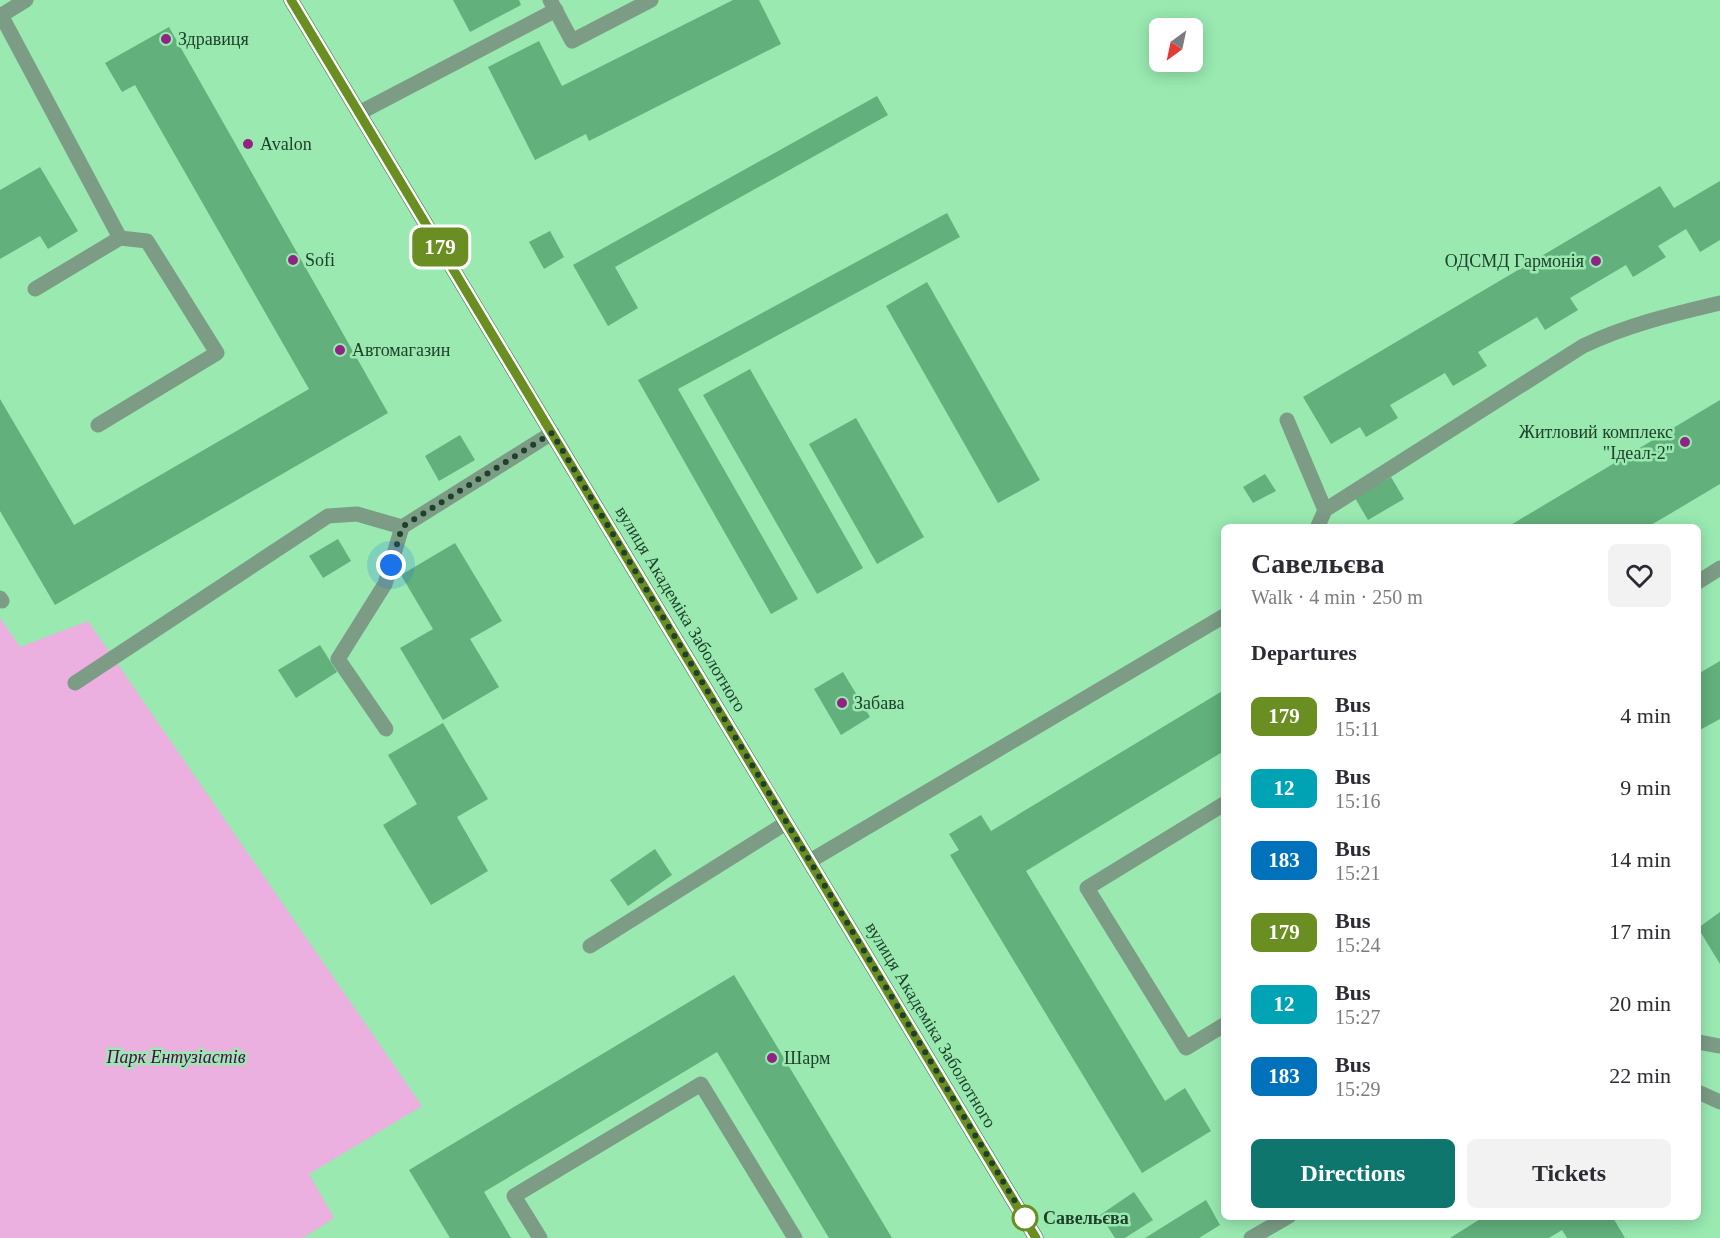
<!DOCTYPE html>
<html lang="en">
<head>
<meta charset="utf-8">
<style>
	:root { --surface:#fff; --page:#f2f2f3; --text:#2b2b33; --muted:#7c7c81; --accent:#0f766e }
	body { margin:0; font-family:Georgia,serif; background:var(--page); color:var(--text); height:100vh; display:flex; flex-direction:column; font-size:22px; white-space:nowrap }
	* { box-sizing:border-box; margin:0 }
	p { font-size:20px; color:var(--muted) }
	.icon { flex:none; width:33px; height:33px; fill:none; stroke:currentColor; stroke-width:2; stroke-linecap:round; stroke-linejoin:round }
	.map { position:relative; flex:1; overflow:hidden }
	.sheet { position:absolute; left:1221px; top:524px; width:480px; height:696px; display:flex; flex-direction:column; background:var(--surface); border-radius:9px; box-shadow:0 3px 15px #0003 }
	.sheet>* { flex:none }
	.badge { padding:0 12px; border-radius:9px; font-size:21px; line-height:39px }
	.needle { width:39px; rotate:213deg }
	.fabs { position:absolute; left:1149px; top:18px; display:grid; gap:12px }
	.fabs a { display:grid; place-items:center; width:54px; height:54px; border-radius:9px; background:var(--surface); box-shadow:0 3px 15px #0003; font-size:30px }
	.you { position:absolute; width:30px; height:30px; margin:-15px; border:4px solid #fff; border-radius:50%; background:#1a73e8; box-shadow:0 0 0 9px #1a73e833 }
	.map>.badge { position:absolute; translate:-50% -50%; box-shadow:0 0 0 3px #fff }
	h2 { padding:0 30px; font-size:22px; line-height:54px }
	.round { display:grid; place-items:center; flex:none; width:63px; height:63px; border-radius:9px; background:var(--page) }
	.overview { display:flex; align-items:center; justify-content:space-between; height:102px; padding:0 30px }
	h1 { font-size:28px; font-weight:600; line-height:45px }
	.button { display:flex; gap:12px; margin-top:auto; padding:12px 30px }
	.button a { flex:1; height:69px; border-radius:9px; background:var(--accent); color:#fff; font-size:24px; font-weight:600; line-height:69px; text-align:center }
	.button a+a { background:var(--page); color:var(--text) }
	ul { padding:0; list-style:none }
	li { display:flex; align-items:center; gap:18px; height:72px; padding:0 30px }
	li div { flex:1 }
	li b { display:block; font-size:22px }
	li em { font-style:normal }
	li .badge { min-width:66px; font-weight:700; text-align:center }
	.map>svg:first-child { display:block }
</style>
</head>
<body>
<div class="map">
<svg width="1720" height="1238" viewBox="0 0 1720 1238">
	<rect width="100%" height="100%" fill="#99e9b1"/>
	<polygon fill="#ebafe0" points="0,618 20,647 88,621 422,1106 309,1174 334,1218 303,1238 0,1238"/>
	<g fill="#62b07c">
		<polygon points="453,0 519,0 521,5 470,32"/>
		<polygon points="733,0 759,0 781,44 589,141 586,134 535,160 488,67 539,41 562,86"/>
		<polygon points="169,27 388,413 55,605 0,511 0,399 74,525 309,389 135,85 122,92 105,63"/>
		<polygon points="877,96 888,115 615,267 638,308 608,326 573,265"/>
		<polygon points="40,167 78,231 48,249 40,236 0,259 0,190"/>
		<polygon points="1720,181 1720,240 1700,252 1686,229 1658,246 1666,257 1633,277 1626,265 1570,298 1578,310 1545,330 1537,317 1478,352 1487,366 1453,386 1445,373 1390,405 1398,418 1366,437 1360,427 1331,444 1303,397 1660,186 1674,208"/>
		<polygon points="947,213 960,237 678,389 798,599 771,614 638,380"/>
		<polygon points="550,231 564,257 544,269 529,242"/>
		<polygon points="927,282 1040,480 998,503 886,306"/>
		<polygon points="750,369 863,568 817,594 703,395"/>
		<polygon points="1720,400 1720,484 1668,515 1649,526 1509,526"/>
		<polygon points="856,418 924,537 877,564 809,444"/>
		<polygon points="460,435 475,460 439,481 425,456"/>
		<polygon points="1265,474 1276,491 1253,503 1243,487"/>
		<polygon points="1391,477 1404,499 1368,520 1355,498"/>
		<polygon points="338,539 351,561 323,578 309,556"/>
		<polygon points="455,543 502,621 470,639 499,687 443,720 400,648 433,629 401,575"/>
		<polygon points="320,645 337,672 296,698 278,670"/>
		<polygon points="1720,661 1720,719 1698,731 1698,674"/>
		<polygon points="843,672 870,717 841,735 814,689"/>
		<polygon points="1224,690 1224,751 1026,871 1165,1101 1185,1088 1211,1131 1142,1173 950,855 959,850 949,834 981,815 991,831"/>
		<polygon points="443,723 488,799 457,817 488,871 431,905 383,825 417,804 388,755"/>
		<polygon points="655,849 672,875 628,906 610,880"/>
		<polygon points="1720,912 1720,964 1698,928"/>
		<polygon points="734,975 892,1238 829,1238 717,1052 484,1192 511,1238 450,1238 409,1170"/>
		<polygon points="1134,1192 1153,1220 1125,1238 1115,1238 1100,1215"/>
		<polygon points="1206,1200 1220,1225 1199,1238 1145,1238"/>
		<polygon points="1485,1216 1612,1216 1625,1238 1567,1238 1562,1230 1549,1238 1450,1238"/>
	</g>
	<g fill="none" stroke-linecap="round" stroke-linejoin="round">
		<g stroke="#7c9c85" stroke-width="15">
			<polyline points="550,0 572,41 651,0"/>
			<polyline points="1,15 120,238 147,241 217,353 98,425"/>
			<polyline points="0,16 26,0"/>
			<polyline points="359,113 556,10"/>
			<polyline points="35,289 120,238"/>
			<polyline points="1287,420 1325,510"/>
			<path d="M1318 526 1325 510 1583 346C1627 325 1673 314 1720 303"/>
			<polyline points="1698,582 1720,568"/>
			<polyline points="0,598 2,601"/>
			<polyline points="75,683 328,516 357,514 402,527 552,433"/>
			<polyline points="386,729 338,659 385,584 402,527"/>
			<polyline points="1224,804 1087,888 1186,1048 1224,1025"/>
			<polyline points="810,861 1224,616"/>
			<polyline points="590,946 786,823"/>
			<polyline points="1698,1042 1720,1046"/>
			<polyline points="1698,1092 1720,1102"/>
			<polyline points="540,1238 514,1196 701,1084 795,1238"/>
			<polyline points="1251,1238 1289,1216"/>
		</g>
		<polyline stroke="#2c6d44" stroke-width="15" points="291,0 1036,1238"/>
	</g>
	<g fill="none" stroke-linecap="round" stroke-linejoin="round">
		<defs>
			<polyline id="line" points="291,0 1036,1238"/>
		</defs>
		<use href="#line" stroke="#fff" stroke-width="14"/>
		<use href="#line" stroke="#6b8e23" stroke-width="9"/>
		<polyline stroke="#1f402a" stroke-width="6" stroke-dasharray="0 10.8" points="391,565 402,527 552,433 1025,1218"/>
	</g>
	<g fill="#912384" stroke="#99e9b1" stroke-width="2">
		<circle cx="166" cy="39" r="6"/>
		<circle cx="248" cy="144" r="6"/>
		<circle cx="293" cy="260" r="6"/>
		<circle cx="1596" cy="261" r="6"/>
		<circle cx="340" cy="350" r="6"/>
		<circle cx="1685" cy="442" r="6"/>
		<circle cx="842" cy="703" r="6"/>
		<circle cx="772" cy="1058" r="6"/>
	</g>
	<circle fill="#fff" stroke="#6b8e23" stroke-width="3" cx="1025" cy="1218" r="12"/>
	<g text-anchor="middle" dominant-baseline="central" stroke-width="5" stroke-linejoin="round" paint-order="stroke">
		<g font-size="18" fill="#1f402a" stroke="#99e9b1" text-anchor="start">
			<text x="178" y="39">Здравиця</text>
			<text x="260" y="144">Avalon</text>
			<text x="305" y="260">Sofi</text>
			<text x="1584" y="261" text-anchor="end">ОДСМД Гармонія</text>
			<text x="352" y="350">Автомагазин</text>
			<text x="1673" y="432" text-anchor="end">Житловий комплекс<tspan x="1673" dy="21">"Ідеал-2"</tspan></text>
			<text x="854" y="703">Забава</text>
			<text x="784" y="1058">Шарм</text>
		</g>
		<g font-size="18" fill="#1f402a" stroke="#99e9b1">
			<text transform="translate(681 609) rotate(59)">вулиця Академіка Заболотного</text>
			<text transform="translate(931 1025) rotate(59)">вулиця Академіка Заболотного</text>
		</g>
		<g font-size="18" font-style="italic" fill="#55024d" stroke="#99e9b1">
			<text x="176" y="1057">Парк Ентузіастів</text>
		</g>
		<g font-size="18" font-weight="bold" fill="#1f402a" stroke="#99e9b1" text-anchor="start">
			<text x="1043" y="1218">Савельєва</text>
		</g>
	</g>
</svg>
<div class="fabs">
<a><svg class="needle" viewBox="-14 -14 28 28"><path d="M0-13l5 13h-10z" fill="#e53935"/><path d="M0 13l5-13h-10z" fill="#7c7c81"/></svg></a>
</div>
<div class="you" style="left:391px;top:565px"></div>
<b class="badge" style="left:440px;top:247px;background:#6b8e23;color:#fff">179</b>
<section class="sheet">
<div class="overview"><div><h1>Савельєва</h1><p>Walk · 4 min · 250 m</p></div><a class="round"><svg class="icon" aria-label="heart" viewBox="0 0 24 24"><path d="M12 20l-8-8c-3-5 5-10 8-4 3-6 11-1 8 4z"/></svg></a></div>
<h2>Departures</h2>
<ul>
<li><span class="badge" style="background:#6b8e23;color:#fff">179</span><div><b>Bus</b><p>15:11</p></div><em>4 min</em></li>
<li><span class="badge" style="background:#00a3b4;color:#fff">12</span><div><b>Bus</b><p>15:16</p></div><em>9 min</em></li>
<li><span class="badge" style="background:#0072bc;color:#fff">183</span><div><b>Bus</b><p>15:21</p></div><em>14 min</em></li>
<li><span class="badge" style="background:#6b8e23;color:#fff">179</span><div><b>Bus</b><p>15:24</p></div><em>17 min</em></li>
<li><span class="badge" style="background:#00a3b4;color:#fff">12</span><div><b>Bus</b><p>15:27</p></div><em>20 min</em></li>
<li><span class="badge" style="background:#0072bc;color:#fff">183</span><div><b>Bus</b><p>15:29</p></div><em>22 min</em></li>
</ul>
<div class="button"><a>Directions</a><a>Tickets</a></div>
</section>
</div>
</body>
</html>
